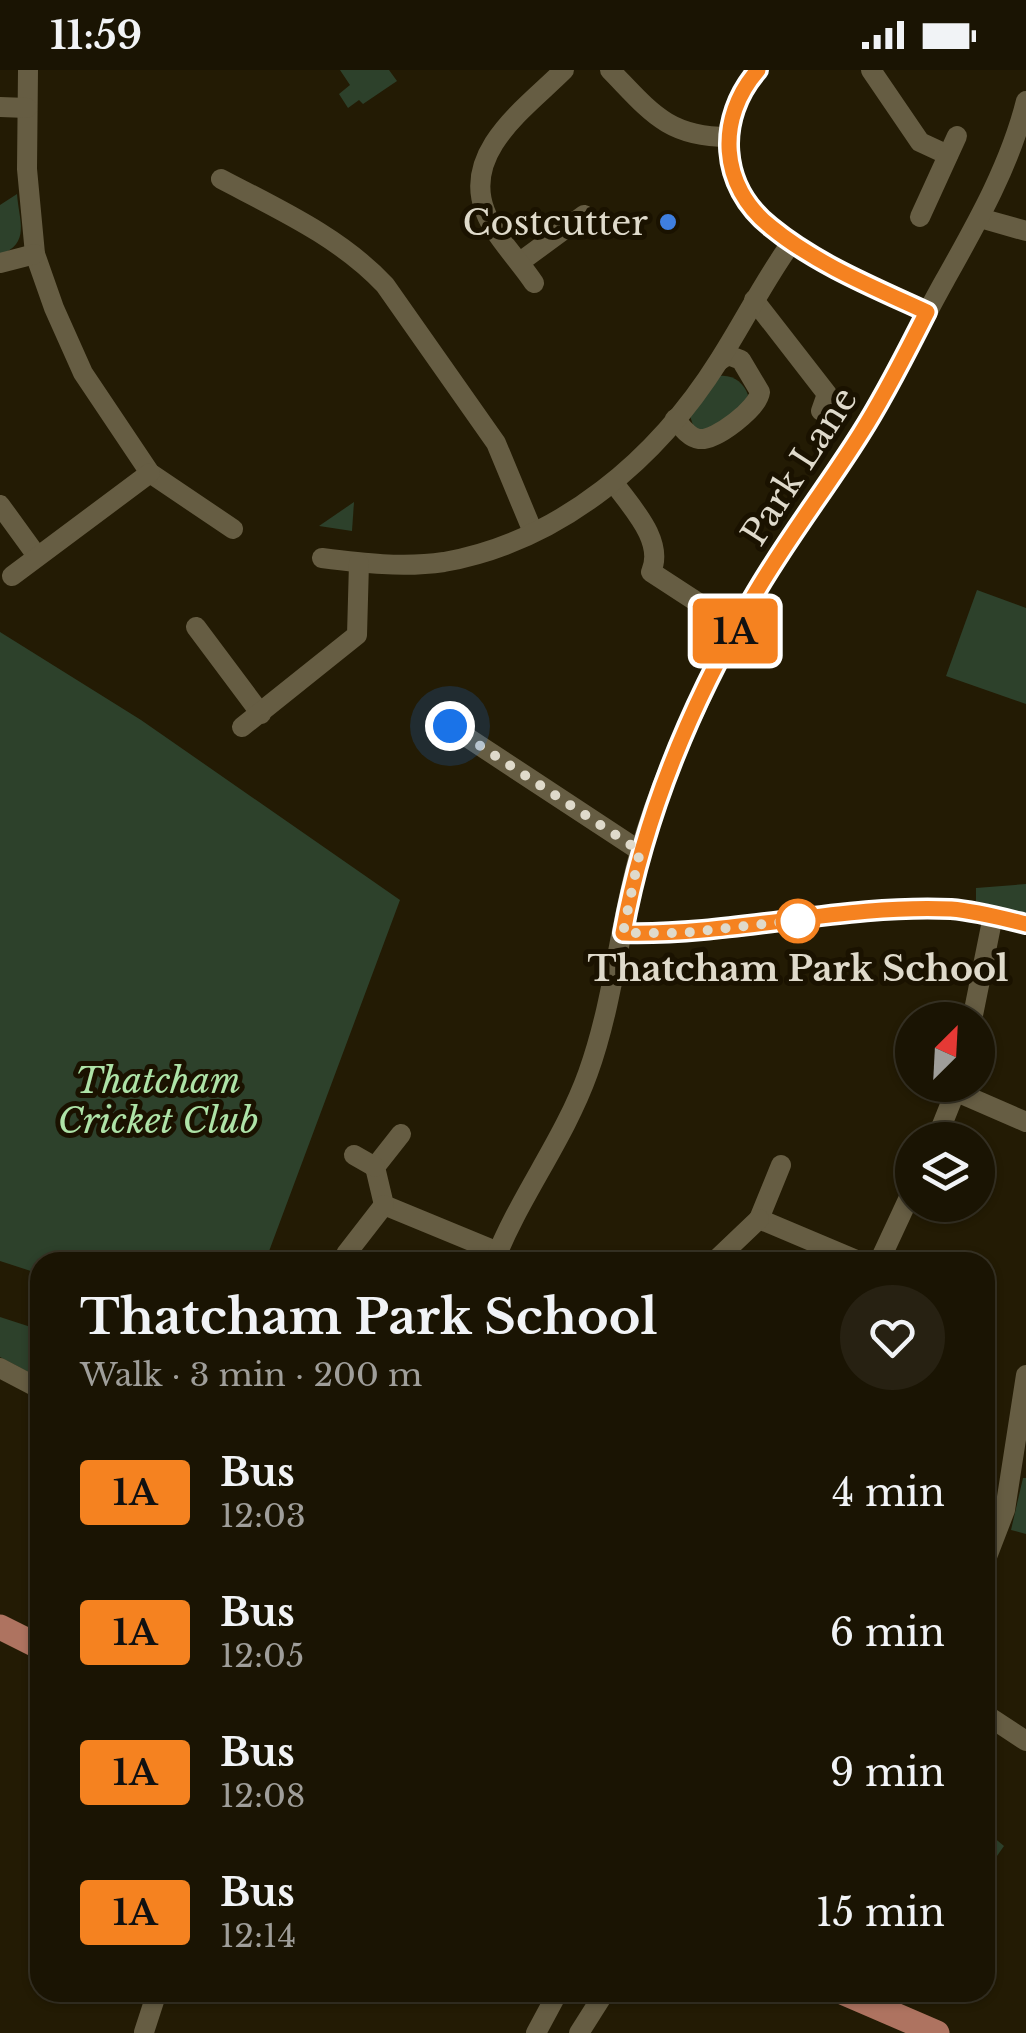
<!DOCTYPE html>
<html lang="en">
<head>
<meta charset="utf-8">
<style>
	:root { --surface:#1a1403; --page:#272112; --text:#f1f3f6; --muted:#9f9e9a; --line:#383325 }
	body { margin:0; font-family:"Libre Baskerville",serif; background:var(--page); color:var(--text); height:100vh; display:flex; flex-direction:column; font-size:38px; white-space:nowrap }
	* { box-sizing:border-box; margin:0 }
	p { font-size:32px; color:var(--muted) }
	.icon { flex:none; width:55px; height:55px; fill:none; stroke:currentColor; stroke-width:2; stroke-linecap:round; stroke-linejoin:round }
	.map { position:relative; flex:1; overflow:hidden }
	.panel { position:absolute; left:30px; top:1182px; width:965px; height:750px; display:flex; flex-direction:column; background:var(--surface); border-radius:30px; box-shadow:0 2px 8px #0004,0 0 0 2px var(--line) }
	.panel>* { flex:none }
	.badge { padding:0 20px; border-radius:8px; font-size:35px; line-height:65px }
	.needle { width:65px; rotate:24deg }
	.buttons { position:absolute; left:895px; top:932px; display:grid; gap:20px }
	.buttons a { display:grid; place-items:center; width:100px; height:100px; border-radius:50%; background:var(--surface); box-shadow:0 2px 8px #0004,0 0 0 2px var(--line); font-size:50px }
	.you { position:absolute; width:50px; height:50px; margin:-25px; border:8px solid #fff; border-radius:50%; background:#1a73e8; box-shadow:0 0 0 15px #1a73e833 }
	.map>.badge { position:absolute; translate:-50% -50%; box-shadow:0 0 0 5px #fff }
	.round { display:grid; place-items:center; flex:none; width:105px; height:105px; border-radius:52px; background:var(--page) }
	.overview { display:flex; align-items:center; justify-content:space-between; height:170px; padding:0 50px }
	h1 { font-size:48px; font-weight:800; line-height:75px }
	ul { padding:0; list-style:none }
	li { display:flex; align-items:center; gap:30px; height:140px; padding:0 50px }
	li div { flex:1 }
	li b { display:block; font-size:38px }
	li em { font-style:normal }
	li .badge { min-width:110px; font-weight:700; text-align:center }
	.status { display:flex; justify-content:space-between; align-items:center; height:70px; padding:0 50px; background:var(--surface); direction:ltr }
	.status svg { height:28px; fill:currentColor }
	.map>svg:first-child { display:block }
</style>
</head>
<body>
<div class="status"><b>11:59</b><svg viewBox="0 0 49 12"><path d="M0 12V9h3v3zM5 12V6h3v6zM10 12V3h3v9zM15 12V0h3v12zM26 1h20v11H26zM47 4h2v5h-2z"/></svg></div>
<div class="map">
<svg width="1026" height="1963" viewBox="0 0 1026 1963">
	<rect width="100%" height="100%" fill="#231b04"/>
	<g fill="#2d412b">
		<polygon points="340,0 389,0 397,11 363,34 359,30 348,38 339,24 350,15"/>
		<path d="M17 124C19 151 31 173 0 185V135Z"/>
		<path d="M719 306C733 304 744 313 748 325L742 337 705 362 694 358 690 346Z"/>
		<polygon points="354,432 352,461 319,456"/>
		<polygon points="977,520 1026,538 1026,634 946,606"/>
		<polygon points="0,562 141,650 400,830 265,1192 40,1192 40,1204 0,1191"/>
		<polygon points="1026,814 1026,844 976,831 976,818"/>
		<polygon points="0,1247 40,1260 40,1308 0,1287"/>
		<polygon points="1023,1408 1026,1408 1026,1464 1011,1460"/>
		<polygon points="986,1761 1004,1776 985,1803 985,1763"/>
	</g>
	<g fill="none" stroke-linecap="round" stroke-linejoin="round">
		<g stroke="#665d43" stroke-width="20">
			<polyline points="28,0 27,99 35,184 54,238 83,303 150,403 233,459"/>
			<path d="M610 0C650 41 667 67 728 67"/>
			<path d="M758 0C716 48 719 116 771 157 816 194 875 218 927 242"/>
			<polyline points="871,0 920,72 948,85"/>
			<polyline points="0,37 27,38"/>
			<path d="M221 109C278 139 340 167 385 215L496 373 533 462"/>
			<polyline points="920,147 957,66"/>
			<polyline points="980,148 1026,161"/>
			<polyline points="520,192 584,145"/>
			<polyline points="0,193 35,184"/>
			<path d="M534 213C519 190 494 166 485 141 462 81 527 37 564 0"/>
			<polyline points="754,230 827,324 821,341"/>
			<path d="M675 349C681 356 689 368 699 369 716 371 758 338 760 322L741 290 728 285 719 291"/>
			<path d="M614 413C631 437 665 471 651 502L720 547"/>
			<polyline points="0,435 37,486"/>
			<path d="M322 488C362 493 403 498 444 492 562 471 658 388 720 289 745 250 765 209 792 172"/>
			<polyline points="12,506 150,403"/>
			<polyline points="196,557 261,644"/>
			<polyline points="450,656 640,781"/>
			<polyline points="242,657 357,565 359,493"/>
			<path d="M623 863C733 867 841 834 951 839 976 841 1002 848 1026 854"/>
			<polyline points="972,950 993,846"/>
			<polyline points="957,1022 1026,1052"/>
			<polyline points="401,1064 375,1097 384,1135 498,1182"/>
			<polyline points="936,1070 958,1015"/>
			<polyline points="354,1085 375,1097"/>
			<polyline points="781,1095 759,1149 861,1192"/>
			<polyline points="346,1184 384,1135"/>
			<polyline points="717,1189 759,1149"/>
			<path d="M494 1192C519 1127 564 1070 588 1003 614 931 619 855 640 782 662 703 701 626 739 553 773 486 821 426 861 362 892 313 917 260 945 210 977 153 1010 95 1026 31"/>
			<polyline points="879,1192 912,1121"/>
			<polyline points="0,1298 40,1319"/>
			<polyline points="985,1492 1005,1440 1026,1305"/>
			<polyline points="985,1644 1026,1671"/>
			<polyline points="144,1962 157,1922"/>
			<polyline points="536,1963 558,1922"/>
			<polyline points="579,1963 605,1922"/>
		</g>
		<g stroke="#ae7360" stroke-width="25">
			<polyline points="0,1557 40,1577"/>
			<polyline points="842,1922 937,1963"/>
		</g>
	</g>
	<g fill="none" stroke-linecap="round" stroke-linejoin="round">
		<defs>
			<path id="line" d="M758 0C716 48 719 116 771 157 816 194 875 218 927 242 906 283 886 324 861 363 826 419 785 471 752 529 692 632 644 746 623 863 733 866 841 834 951 839 976 841 1002 848 1026 854"/>
		</defs>
		<use href="#line" stroke="#fff" stroke-width="22"/>
		<use href="#line" stroke="#f58220" stroke-width="15"/>
		<polyline stroke="#dfdacb" stroke-width="10" stroke-dasharray="0 18" points="450,656 640,781 623,863 682,863 810,849 798,851"/>
	</g>
	<circle fill="#3f7fe0" stroke="#1a1200" stroke-width="4" cx="668" cy="152" r="10"/>
	<circle fill="#fff" stroke="#f58220" stroke-width="5" cx="798" cy="851" r="20"/>
	<g text-anchor="middle" dominant-baseline="central" stroke-width="10" stroke-linejoin="round" paint-order="stroke">
		<g font-size="35" fill="#dfdacb" stroke="#1a1200" text-anchor="end">
			<text x="648" y="152">Costcutter</text>
		</g>
		<g font-size="35" fill="#dfdacb" stroke="#1a1200">
			<text transform="translate(799 396) rotate(-57)">Park Lane</text>
		</g>
		<g font-size="35" font-weight="bold" fill="#dfdacb" stroke="#1a1200">
			<text x="798" y="898">Thatcham Park School</text>
		</g>
		<g font-size="35" font-style="italic" fill="#aee3a7" stroke="#1a1200">
			<text x="158" y="1010">Thatcham<tspan x="158" dy="40">Cricket Club</tspan></text>
		</g>
	</g>
</svg>
<div class="buttons">
<a><svg class="needle" viewBox="-14 -14 28 28"><path d="M0-13l5 13h-10z" fill="#e53935"/><path d="M0 13l5-13h-10z" fill="#9f9e9a"/></svg></a>
<a><svg class="icon" aria-label="layers" viewBox="0 0 24 24"><path d="M12 4l9 5-9 5-9-5zM3 14l9 5 9-5"/></svg></a>
</div>
<div class="you" style="left:450px;top:656px"></div>
<b class="badge" style="left:735px;top:561px;background:#f58220;color:#111">1A</b>
<section class="panel">
<div class="overview"><div><h1>Thatcham Park School</h1><p>Walk · 3 min · 200 m</p></div><a class="round"><svg class="icon" aria-label="heart" viewBox="0 0 24 24"><path d="M12 20l-8-8c-3-5 5-10 8-4 3-6 11-1 8 4z"/></svg></a></div>
<ul>
<li><span class="badge" style="background:#f58220;color:#111">1A</span><div><b>Bus</b><p>12:03</p></div><em>4 min</em></li>
<li><span class="badge" style="background:#f58220;color:#111">1A</span><div><b>Bus</b><p>12:05</p></div><em>6 min</em></li>
<li><span class="badge" style="background:#f58220;color:#111">1A</span><div><b>Bus</b><p>12:08</p></div><em>9 min</em></li>
<li><span class="badge" style="background:#f58220;color:#111">1A</span><div><b>Bus</b><p>12:14</p></div><em>15 min</em></li>
</ul>
</section>
</div>
</body>
</html>
